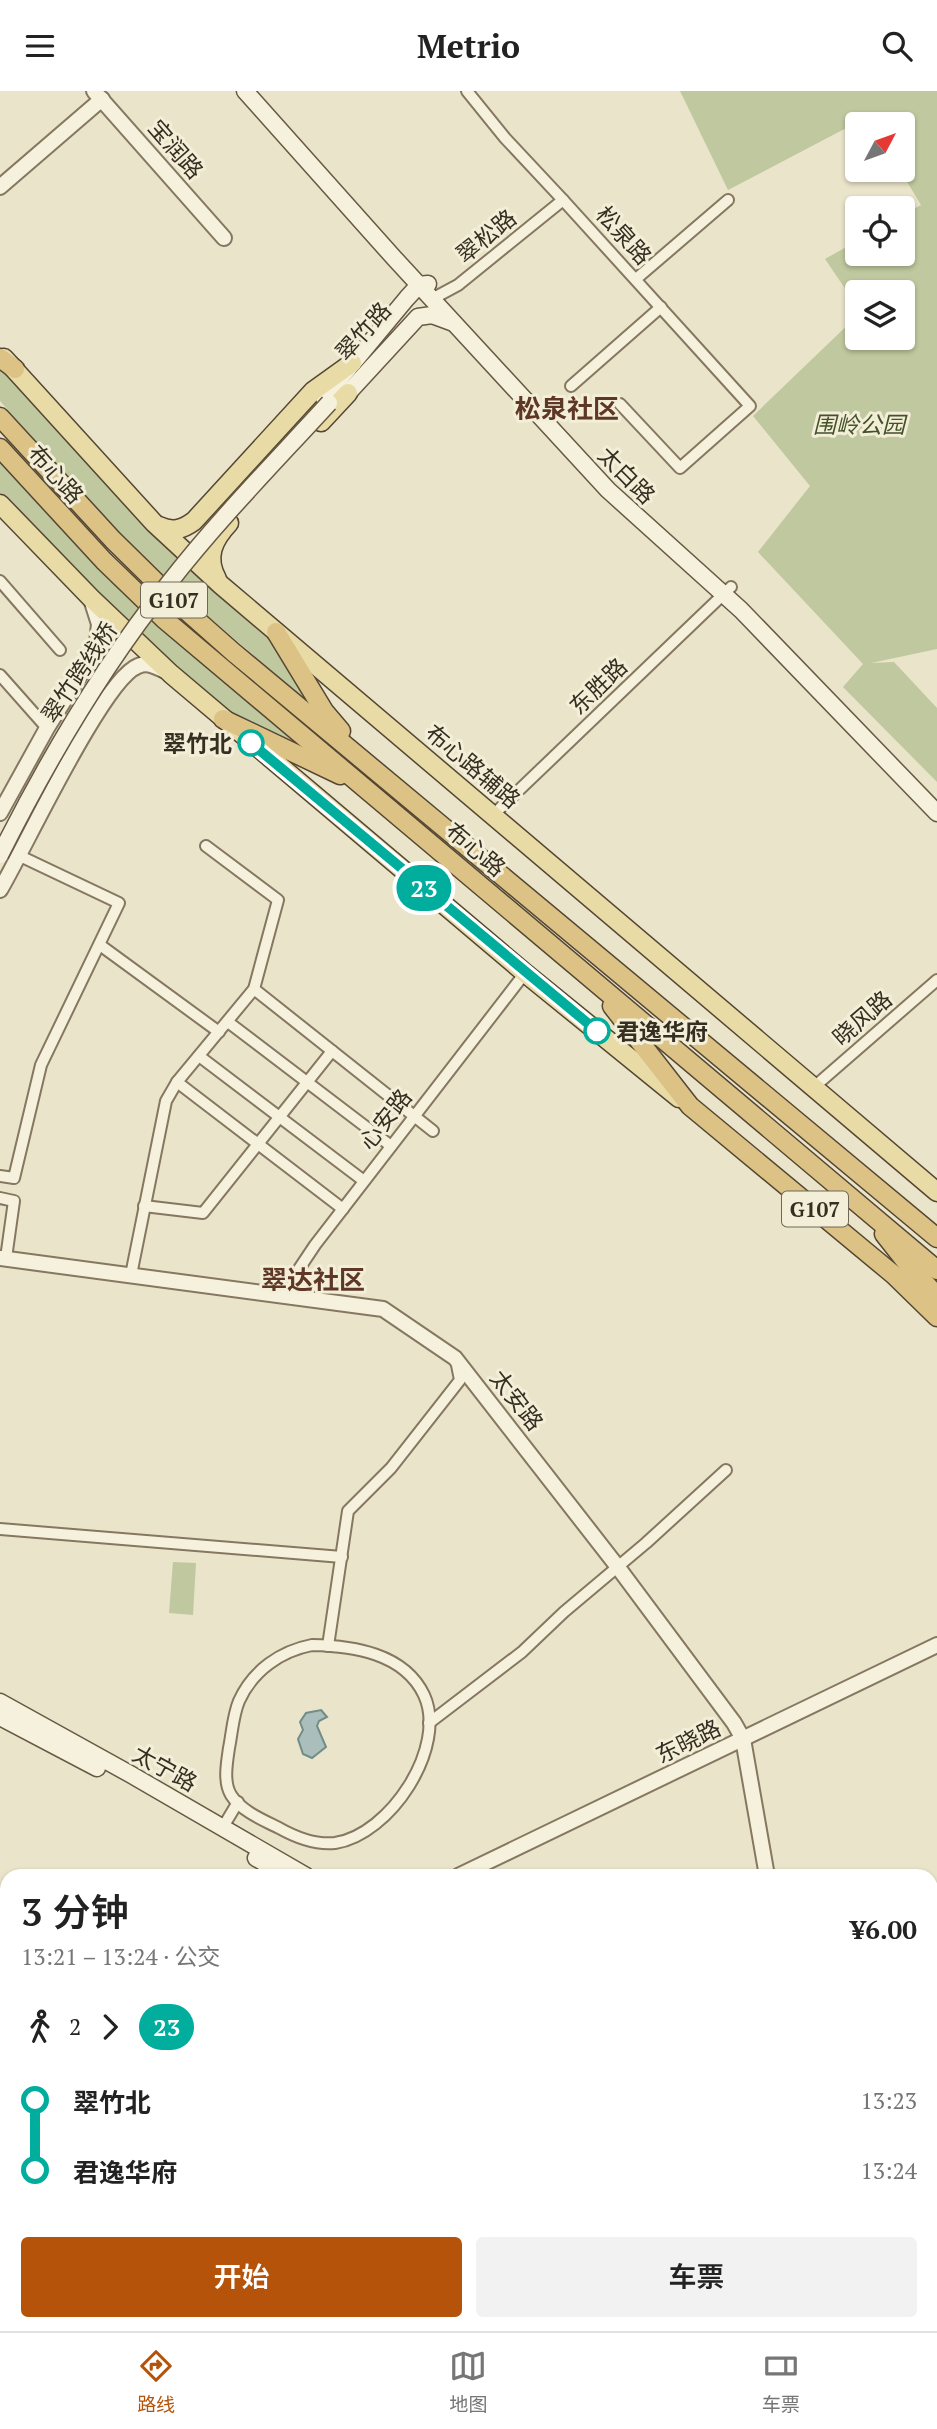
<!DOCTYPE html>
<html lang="zh">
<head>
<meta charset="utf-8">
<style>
	:root { --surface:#fff; --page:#f2f2f2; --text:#222; --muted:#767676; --line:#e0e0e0; --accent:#b45309 }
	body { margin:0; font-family:"PT Serif","Noto Sans SC",serif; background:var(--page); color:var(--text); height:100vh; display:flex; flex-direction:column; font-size:26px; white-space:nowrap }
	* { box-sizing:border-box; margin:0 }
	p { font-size:23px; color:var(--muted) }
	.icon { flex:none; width:38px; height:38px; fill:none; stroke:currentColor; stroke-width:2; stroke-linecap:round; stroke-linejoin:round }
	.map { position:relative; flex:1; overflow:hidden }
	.details { position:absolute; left:0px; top:1778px; width:938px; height:462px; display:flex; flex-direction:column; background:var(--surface); border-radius:21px 21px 0 0; box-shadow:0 2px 5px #0004 }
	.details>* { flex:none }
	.badge { padding:0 14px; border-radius:23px; font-size:24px; line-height:46px }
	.needle { width:46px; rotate:49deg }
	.controls { position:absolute; left:845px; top:21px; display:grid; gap:14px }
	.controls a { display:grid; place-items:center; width:70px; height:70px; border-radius:7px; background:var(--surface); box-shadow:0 2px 5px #0004; font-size:35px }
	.map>.badge { position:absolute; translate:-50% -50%; box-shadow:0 0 0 4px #fff }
	.legs { display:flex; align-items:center; gap:10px; height:77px; padding:0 21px; font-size:23px }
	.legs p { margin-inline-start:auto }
	.overview { display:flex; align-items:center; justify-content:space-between; height:119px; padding:0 21px }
	h1 { font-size:38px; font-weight:600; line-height:52px }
	.button { display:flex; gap:14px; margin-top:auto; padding:14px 21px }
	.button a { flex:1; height:80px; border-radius:7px; background:var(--accent); color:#fff; font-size:28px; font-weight:600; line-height:80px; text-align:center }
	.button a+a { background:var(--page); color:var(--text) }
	ul { padding:0 21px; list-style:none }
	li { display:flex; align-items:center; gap:24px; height:70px; font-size:26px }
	li i { display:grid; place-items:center; width:10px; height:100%; margin:0 9px; background:currentColor }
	li i::after { content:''; width:18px; height:18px; margin:-9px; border:5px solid; border-radius:50%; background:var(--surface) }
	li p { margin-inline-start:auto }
	li:first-child i { background:linear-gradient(#0000 50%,currentColor 0) }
	li:last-child i { background:linear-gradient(currentColor 50%,#0000 0) }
	header { display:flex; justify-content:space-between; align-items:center; height:91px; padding:0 21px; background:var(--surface); font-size:32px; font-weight:600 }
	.tabs { display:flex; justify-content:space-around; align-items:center; height:98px; border-top:2px solid var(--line); background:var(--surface); font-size:19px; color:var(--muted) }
	.tabs a { display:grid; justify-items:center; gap:4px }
	.tabs .current { color:var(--accent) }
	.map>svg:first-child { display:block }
</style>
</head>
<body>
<header><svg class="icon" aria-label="menu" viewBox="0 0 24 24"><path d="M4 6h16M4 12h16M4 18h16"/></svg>Metrio<svg class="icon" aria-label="search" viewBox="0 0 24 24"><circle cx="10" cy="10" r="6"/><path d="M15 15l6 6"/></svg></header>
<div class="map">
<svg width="937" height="2240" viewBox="0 0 937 2240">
	<rect width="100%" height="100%" fill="#eae4ca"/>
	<g fill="#bfc89e">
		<polygon points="680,0 937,0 937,558 871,572 894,571 937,617 937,691 843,596 863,573 758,461 810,395 753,325 857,225 858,247 903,247 903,201 858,201 857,215 825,168 857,150 858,163 903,163 903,124 921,114 900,79 903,79 903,33 858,33 857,38 852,34 728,99"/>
		<polygon points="0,274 264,540 313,616 155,479 87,409 0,310"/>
		<polygon points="0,369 318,668 222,623 107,516 0,402"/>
		<polygon points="173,1471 196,1472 193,1524 169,1522"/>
		<polygon points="7,1904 7,2155 0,2142 0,1912"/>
		<polygon points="53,2233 234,2233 226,2240 59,2240"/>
	</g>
	<polygon fill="#aabfbb" stroke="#718d89" stroke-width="2" points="321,1619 327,1626 319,1630 317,1635 326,1656 312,1667 303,1663 298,1648 303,1639 300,1631 306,1622"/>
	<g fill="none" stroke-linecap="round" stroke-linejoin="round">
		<defs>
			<g id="minor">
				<polyline points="467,0 505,47 563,109 750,315 680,377 620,313"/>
				<polyline points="636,188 728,109"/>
				<polyline points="432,208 458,194 563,109"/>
				<polyline points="571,295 661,216"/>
				<polyline points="0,490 60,559"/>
				<polyline points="0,584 47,637"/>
				<polyline points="493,724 731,496"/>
				<polyline points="100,854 219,941"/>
				<polyline points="254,898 433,1040"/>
				<polyline points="228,931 391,1055"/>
				<polyline points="199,965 364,1090"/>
				<polyline points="177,991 343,1118"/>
				<polyline points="814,996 937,889"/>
				<polyline points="0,1085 14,1087 41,974 119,812 20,765"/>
				<polyline points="0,1107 14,1110 6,1167"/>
				<polyline points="144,1115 203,1122 332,960"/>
				<polyline points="131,1184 166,1010 177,991 254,898 278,809 206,755"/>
				<polyline points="288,1205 295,1184 315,1154 525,882"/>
				<polyline points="0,1438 342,1466"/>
				<path d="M312 1554C353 1555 404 1562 424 1604 448 1656 390 1744 335 1752 316 1754 295 1746 279 1737 263 1729 241 1720 231 1704 223 1691 227 1671 229 1657 232 1642 233 1624 239 1610 253 1579 281 1560 312 1554Z"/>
				<polyline points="328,1555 348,1420 391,1377 460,1289 456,1269"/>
				<polyline points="429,1632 522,1561 564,1521 646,1452 726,1379"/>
				<polyline points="223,1736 238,1711"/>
				<polyline points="931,1822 937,1830"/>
				<polyline points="931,2088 937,2086"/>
				<polyline points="931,2138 937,2173"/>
				<polyline points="931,2218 937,2216"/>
				<polyline points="290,2240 300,2233"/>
			</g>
			<g id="tertiary">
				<polyline points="94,0 224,147"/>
				<polyline points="0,96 102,8"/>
				<polyline points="0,722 47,637 87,573 97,552 99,533 91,508"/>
				<path d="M0 799C24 759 103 588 138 575 147 571 154 575 163 579"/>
				<polyline points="0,1167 383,1218 455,1267 617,1475 734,1632 743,1648 767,1785"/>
				<polyline points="458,1785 937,1554"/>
				<polyline points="843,2233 844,2240"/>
			</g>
			<g id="secondary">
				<polyline points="245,0 395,168 608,399 741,519 937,722"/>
				<polyline points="324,307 407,207 419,194 428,193"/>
				<polyline points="338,307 348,302 418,226 432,224 451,231"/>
				<polyline points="0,1611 130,1683 306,1785"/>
				<polyline points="0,1626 97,1677"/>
				<polyline points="256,1767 287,1785"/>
				<polyline points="505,2233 507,2240"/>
				<polyline points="518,2233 519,2240"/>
			</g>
			<g id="primary">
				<polyline points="4,267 154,432 221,494 937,1101"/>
				<polyline points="321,331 348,302"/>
				<polyline points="0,413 91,507 171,583 525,882 679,1007"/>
				<path d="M159 435C172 441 182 439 194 430L313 300 352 272"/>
				<path d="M217 488C205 466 213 449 229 432"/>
			</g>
			<g id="trunk">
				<polyline points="0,267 15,278"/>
				<polyline points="0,326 113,449 172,507 233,561 937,1147"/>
				<polyline points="0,357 104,470 164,528 937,1179"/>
				<polyline points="276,541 324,620 341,640"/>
				<polyline points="223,628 340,684"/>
				<polyline points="612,915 690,1015 894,1184 937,1226"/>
				<polyline points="884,1143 910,1176 937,1205"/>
			</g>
		</defs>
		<use href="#minor" stroke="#857760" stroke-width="14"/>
		<use href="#tertiary" stroke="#857760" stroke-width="18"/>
		<use href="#secondary" stroke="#675943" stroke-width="19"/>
		<use href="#primary" stroke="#544633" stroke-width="21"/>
		<use href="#trunk" stroke="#544633" stroke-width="21"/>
		<use href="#minor" stroke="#f6f1dc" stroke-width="10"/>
		<use href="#tertiary" stroke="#f6f1dc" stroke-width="14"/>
		<use href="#secondary" stroke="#f6f1dc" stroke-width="16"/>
		<use href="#primary" stroke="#e9dba6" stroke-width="18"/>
		<use href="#trunk" stroke="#dcc385" stroke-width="18"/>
		<defs>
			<path id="secondary-bridge" d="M0 764C48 668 102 576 169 492 218 429 275 371 329 312"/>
		</defs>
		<use href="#secondary-bridge" stroke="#675943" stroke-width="19" stroke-linecap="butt"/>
		<use href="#secondary-bridge" stroke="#f6f1dc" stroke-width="16"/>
	</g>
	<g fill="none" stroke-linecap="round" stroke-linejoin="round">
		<defs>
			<polyline id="line-1" points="251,652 597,940"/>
		</defs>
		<use href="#line-1" stroke="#fff" stroke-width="16"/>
		<use href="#line-1" stroke="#01ad9c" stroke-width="10"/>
	</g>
	<g fill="#fff" stroke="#01ad9c" stroke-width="3.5">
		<circle cx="251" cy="652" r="12"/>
		<circle cx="597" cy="940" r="12"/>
	</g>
	<g text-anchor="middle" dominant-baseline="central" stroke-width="6" stroke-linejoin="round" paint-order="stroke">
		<g fill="#f3eed8" stroke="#6f6859" stroke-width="2">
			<rect x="141" y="491.5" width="66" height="35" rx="5"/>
			<rect x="782" y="1100.5" width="66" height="35" rx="5"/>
		</g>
		<g font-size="21" font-weight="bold" fill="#372e22">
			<text x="174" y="509">G107</text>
			<text x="815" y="1118">G107</text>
		</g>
		<g font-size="23" fill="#372e22" stroke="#f3eed8">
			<text transform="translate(176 58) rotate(49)">宝润路</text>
			<text transform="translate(624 144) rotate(48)">松泉路</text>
			<text transform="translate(486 145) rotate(-39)">翠松路</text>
			<text transform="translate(363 240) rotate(-48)">翠竹路</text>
			<text transform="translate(56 383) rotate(48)">布心路</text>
			<text transform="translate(627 384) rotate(45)">太白路</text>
			<text transform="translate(79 581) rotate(-56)">翠竹跨线桥</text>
			<text transform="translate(598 595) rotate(-44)">东胜路</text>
			<text transform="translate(473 675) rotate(40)">布心路辅路</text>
			<text transform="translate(476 758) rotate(40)">布心路</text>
			<text transform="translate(862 927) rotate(-41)">晓风路</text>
			<text transform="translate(385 1028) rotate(-52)">心安路</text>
			<text transform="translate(517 1309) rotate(52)">太安路</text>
			<text transform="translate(688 1650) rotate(-26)">东晓路</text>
			<text transform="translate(165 1677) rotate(29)">太宁路</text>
		</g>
		<g font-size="23" font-style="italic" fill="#44522a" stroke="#f3eed8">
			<text x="859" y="333">围岭公园</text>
		</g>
		<g font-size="23" font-weight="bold" fill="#372e22" stroke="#f3eed8" text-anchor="end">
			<text x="232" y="652">翠竹北</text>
			<text x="616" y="940" text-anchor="start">君逸华府</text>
		</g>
		<g font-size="26" font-weight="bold" fill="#5f3726" stroke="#f3eed8">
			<text x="567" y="317">松泉社区</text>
			<text x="313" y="1188">翠达社区</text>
		</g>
	</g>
</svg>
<div class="controls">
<a><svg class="needle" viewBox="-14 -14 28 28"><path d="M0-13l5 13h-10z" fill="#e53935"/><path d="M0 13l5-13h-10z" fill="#767676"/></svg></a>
<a><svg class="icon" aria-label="locate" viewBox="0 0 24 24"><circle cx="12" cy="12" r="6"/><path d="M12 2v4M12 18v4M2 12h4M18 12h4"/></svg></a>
<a><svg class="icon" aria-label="layers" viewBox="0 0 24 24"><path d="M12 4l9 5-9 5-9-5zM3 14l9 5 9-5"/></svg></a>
</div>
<b class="badge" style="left:424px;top:797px;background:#01ad9c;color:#fff">23</b>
<section class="details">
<div class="overview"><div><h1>3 分钟</h1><p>13:21 – 13:24 · 公交</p></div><b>¥6.00</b></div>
<div class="legs"><svg class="icon" aria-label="walk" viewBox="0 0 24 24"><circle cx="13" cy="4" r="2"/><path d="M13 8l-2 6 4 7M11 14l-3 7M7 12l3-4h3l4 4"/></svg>2<svg class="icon" aria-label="forward" viewBox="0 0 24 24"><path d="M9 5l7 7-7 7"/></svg><b class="badge" style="background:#01ad9c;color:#fff">23</b></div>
<ul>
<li><i style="color:#01ad9c"></i><b>翠竹北</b><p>13:23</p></li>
<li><i style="color:#01ad9c"></i><b>君逸华府</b><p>13:24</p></li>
</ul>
<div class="button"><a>开始</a><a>车票</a></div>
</section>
</div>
<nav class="tabs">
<a class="current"><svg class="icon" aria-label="directions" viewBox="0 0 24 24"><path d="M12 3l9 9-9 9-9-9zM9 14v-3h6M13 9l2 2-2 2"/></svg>路线</a>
<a><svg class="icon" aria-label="map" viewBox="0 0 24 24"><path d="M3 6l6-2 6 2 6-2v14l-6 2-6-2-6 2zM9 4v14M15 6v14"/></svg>地图</a>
<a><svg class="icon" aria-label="tickets" viewBox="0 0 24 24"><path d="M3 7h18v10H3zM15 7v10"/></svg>车票</a>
</nav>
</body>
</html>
